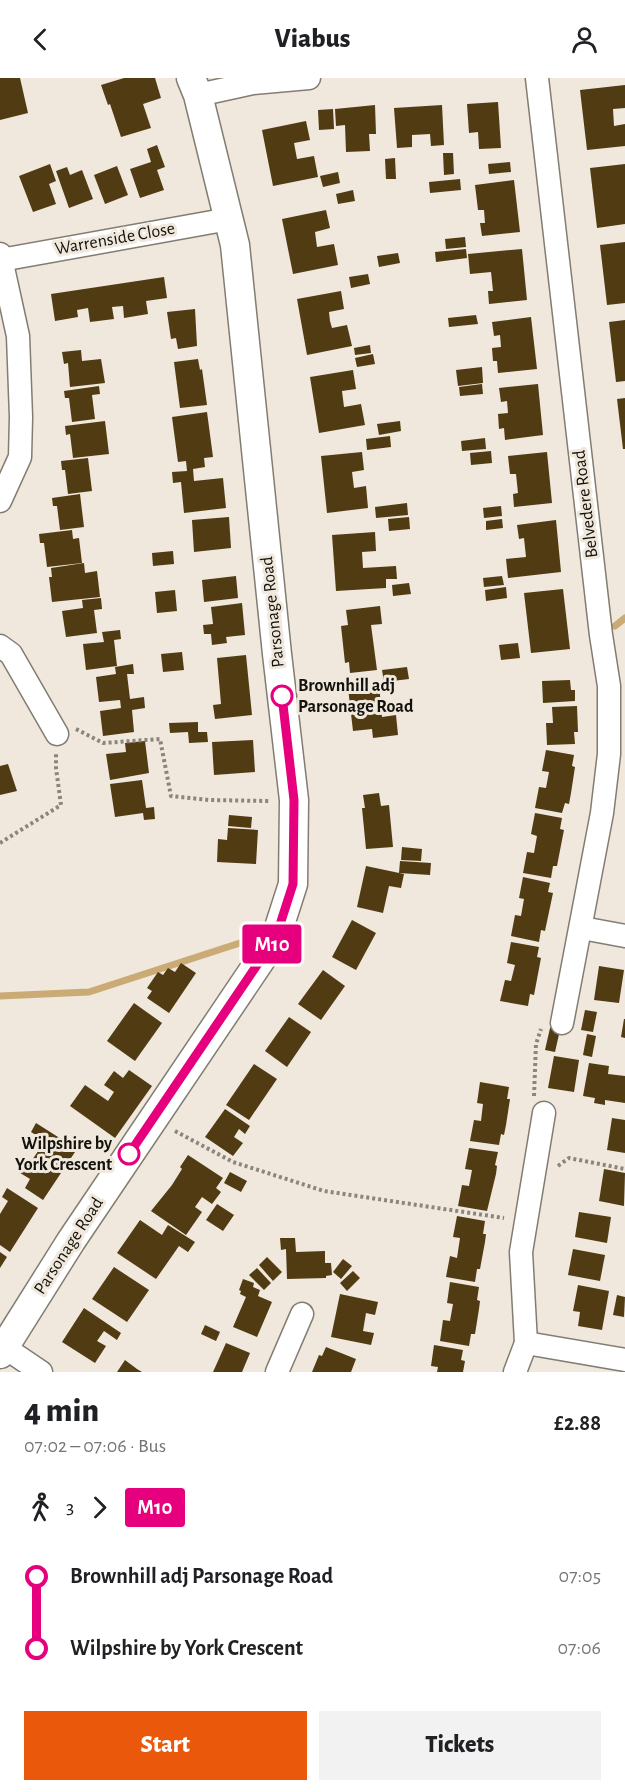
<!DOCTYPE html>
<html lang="en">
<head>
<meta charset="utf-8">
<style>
	:root { --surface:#fff; --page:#f2f2f2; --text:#202124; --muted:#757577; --accent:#ea580c }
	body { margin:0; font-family:"Alegreya Sans",sans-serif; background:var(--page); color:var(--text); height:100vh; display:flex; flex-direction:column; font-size:22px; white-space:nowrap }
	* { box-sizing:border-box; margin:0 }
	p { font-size:20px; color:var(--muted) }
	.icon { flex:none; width:33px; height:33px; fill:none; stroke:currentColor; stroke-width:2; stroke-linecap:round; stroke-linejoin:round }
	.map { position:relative; height:1294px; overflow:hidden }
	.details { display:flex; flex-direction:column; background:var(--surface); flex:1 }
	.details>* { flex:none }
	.badge { padding:0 12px; border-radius:4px; font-size:21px; line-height:39px }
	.map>.badge { position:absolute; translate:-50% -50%; box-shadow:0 0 0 3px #fff }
	.legs { display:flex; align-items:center; gap:9px; height:66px; padding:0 24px; font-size:20px }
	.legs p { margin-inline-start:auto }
	.overview { display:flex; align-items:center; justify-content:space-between; height:102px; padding:0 24px }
	h1 { font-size:33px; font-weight:800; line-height:45px }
	.button { display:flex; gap:12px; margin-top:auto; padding:12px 24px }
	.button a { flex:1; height:69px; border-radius:0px; background:var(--accent); color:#fff; font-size:24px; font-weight:800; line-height:69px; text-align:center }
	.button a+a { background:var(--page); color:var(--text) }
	ul { padding:0 24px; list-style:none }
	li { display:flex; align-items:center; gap:21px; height:72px; font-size:22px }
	li i { display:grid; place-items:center; width:9px; height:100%; margin:0 8px; background:currentColor }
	li i::after { content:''; width:15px; height:15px; margin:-8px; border:4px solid; border-radius:50%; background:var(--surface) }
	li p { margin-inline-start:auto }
	li:first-child i { background:linear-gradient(#0000 50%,currentColor 0) }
	li:last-child i { background:linear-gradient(currentColor 50%,#0000 0) }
	header { display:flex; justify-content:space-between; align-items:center; height:78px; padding:0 24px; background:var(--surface); font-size:27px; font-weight:800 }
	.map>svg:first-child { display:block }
</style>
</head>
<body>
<header><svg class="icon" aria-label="back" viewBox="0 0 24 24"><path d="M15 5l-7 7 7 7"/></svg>Viabus<svg class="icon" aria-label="person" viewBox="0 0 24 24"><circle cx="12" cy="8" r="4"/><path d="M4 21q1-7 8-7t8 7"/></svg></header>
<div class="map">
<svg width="625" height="1294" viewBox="0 0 625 1294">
	<rect width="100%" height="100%" fill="#f0e8dc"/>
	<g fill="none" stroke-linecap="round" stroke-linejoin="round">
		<g stroke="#caab75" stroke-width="7">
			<polyline points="615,548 625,540"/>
			<polyline points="0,918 89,914 243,864"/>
		</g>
	</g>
	<g fill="#503b12">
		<polygon points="0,0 20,0 28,35 0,42"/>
		<polygon points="124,0 155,0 161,20 143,26 151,50 121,59 110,26 108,27 101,7"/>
		<polygon points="625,7 625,30 613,31 614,48 625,46 625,68 587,72 580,12"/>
		<polygon points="498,24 501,70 479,71 478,54 469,55 467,26"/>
		<polygon points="375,27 376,56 369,56 370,73 346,74 345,47 336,48 335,31"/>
		<polygon points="442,27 444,67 431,68 430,56 412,57 412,69 397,70 394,30"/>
		<polygon points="333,31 334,51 319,52 318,32"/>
		<polygon points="306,43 310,62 294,65 297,81 314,78 318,99 273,108 262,52"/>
		<polygon points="157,67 165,89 157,92 164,112 140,120 130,91 151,84 147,71"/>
		<polygon points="443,75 453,75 454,96 444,97"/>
		<polygon points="395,80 396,101 386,101 385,81"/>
		<polygon points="510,84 511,94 489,96 488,86"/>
		<polygon points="50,86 56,103 49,106 56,126 33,134 19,98"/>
		<polygon points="625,86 625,146 597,150 590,90"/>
		<polygon points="117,88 128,117 105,126 94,97"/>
		<polygon points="67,89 70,97 82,92 93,121 69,130 56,93"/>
		<polygon points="338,94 340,105 323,109 320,98"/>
		<polygon points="460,101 461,112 430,115 429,104"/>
		<polygon points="514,102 520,154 482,158 480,145 485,145 484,132 478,132 475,107"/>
		<polygon points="353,112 355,123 338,126 336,116"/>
		<polygon points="326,132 330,150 315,154 317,169 334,166 338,187 293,196 282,141"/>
		<polygon points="465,159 466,169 446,171 445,161"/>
		<polygon points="625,164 625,225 607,227 600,167"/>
		<polygon points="466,171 467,180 436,184 435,174"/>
		<polygon points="522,171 527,222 489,226 488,213 493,213 491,194 470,196 468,176"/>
		<polygon points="398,175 400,185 379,189 377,178"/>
		<polygon points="368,196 370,206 351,210 349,199"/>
		<polygon points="164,199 167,220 146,223 148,236 124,240 123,228 112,229 114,241 90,244 88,230 77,232 78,239 55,243 51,216"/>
		<polygon points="341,213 344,231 329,234 330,243 332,250 347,247 352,268 307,277 297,221"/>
		<polygon points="195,231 197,268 178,271 176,260 171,261 167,234"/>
		<polygon points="476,237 478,246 449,249 448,240"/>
		<polygon points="531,239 537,291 498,295 497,283 493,283 492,270 501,269 500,257 494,258 492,244"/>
		<polygon points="625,242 625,303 616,304 609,244"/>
		<polygon points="370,267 371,275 355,277 354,270"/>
		<polygon points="81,272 82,283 101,281 105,305 70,309 68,285 64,286 62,274"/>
		<polygon points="373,276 375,286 357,289 355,280"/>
		<polygon points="198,281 200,292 202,291 207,327 180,330 174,284"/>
		<polygon points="482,289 483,305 458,308 456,292"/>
		<polygon points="353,292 356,311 342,313 344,329 361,326 365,347 319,355 310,299"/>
		<polygon points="482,306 483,316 460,318 459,309"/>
		<polygon points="538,306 543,357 505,362 504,350 499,351 498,336 508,335 507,323 501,324 499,310"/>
		<polygon points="99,308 100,316 92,317 95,341 72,344 69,320 65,320 64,313"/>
		<polygon points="625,320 625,371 623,371 617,321"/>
		<polygon points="207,334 213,379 204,380 205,389 193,391 194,403 223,400 226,430 184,435 181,404 173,405 172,394 187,393 186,383 178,384 172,339"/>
		<polygon points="105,343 109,376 73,380 70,356 66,357 65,348"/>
		<polygon points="400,343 401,353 379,357 377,346"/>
		<polygon points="390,358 391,369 367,372 366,361"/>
		<polygon points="485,360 486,371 462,373 461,363"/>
		<polygon points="491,373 492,385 471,387 470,375"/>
		<polygon points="362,374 364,392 352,394 354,410 366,408 368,430 327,435 321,378"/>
		<polygon points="547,374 552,425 514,429 513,416 518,415 516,396 510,396 508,378"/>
		<polygon points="88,380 92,413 68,416 65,392 62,392 61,383"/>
		<polygon points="80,416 84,449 60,452 57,428 53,428 52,420"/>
		<polygon points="407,425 408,437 376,440 375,429"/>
		<polygon points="501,428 502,438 484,440 483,430"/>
		<polygon points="229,439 231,470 194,474 192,442"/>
		<polygon points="409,439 410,451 389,453 388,441"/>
		<polygon points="502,441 503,450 486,452 486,443"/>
		<polygon points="556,442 561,494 508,500 506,481 526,479 524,460 519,461 517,447"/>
		<polygon points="72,452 73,461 79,460 82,485 47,489 44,465 40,465 39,456"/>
		<polygon points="375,454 376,473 362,474 363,490 396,488 397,501 386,501 386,510 336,513 332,457"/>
		<polygon points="173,473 174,486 153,488 152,475"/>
		<polygon points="84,485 85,495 97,493 100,519 52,524 49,499 52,499 51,490"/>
		<polygon points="236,498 238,520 204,524 202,502"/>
		<polygon points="502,498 504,507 484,509 483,500"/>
		<polygon points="409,505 411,516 393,518 392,507"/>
		<polygon points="506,509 507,520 486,523 485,512"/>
		<polygon points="563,511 570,571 531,575 524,515"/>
		<polygon points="175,512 177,533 157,535 155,514"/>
		<polygon points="101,520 102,531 94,532 97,555 66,559 62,533 83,530 82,522"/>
		<polygon points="242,525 245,557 226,559 227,565 212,567 211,556 204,556 203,547 213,546 211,529"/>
		<polygon points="380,528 382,546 371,547 377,592 350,595 349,584 345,585 341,548 348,547 346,532"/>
		<polygon points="120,552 121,561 114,562 117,588 86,592 83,566 104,564 102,554"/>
		<polygon points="518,565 520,580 501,582 499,567"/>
		<polygon points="182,574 184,592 163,594 161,576"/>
		<polygon points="246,577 252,637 215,641 213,627 221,626 217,580"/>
		<polygon points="133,586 134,596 127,596 130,621 144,619 145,630 132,632 134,654 103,658 100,633 121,630 120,622 99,624 96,599 116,596 115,589"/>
		<polygon points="407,589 409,601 384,604 382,592"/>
		<polygon points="570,602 571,612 575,612 575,623 543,625 542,603"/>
		<polygon points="379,606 382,639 396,637 398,657 373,660 372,651 353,653 348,610"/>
		<polygon points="577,628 578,654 574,654 575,666 547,667 546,645 553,645 552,629"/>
		<polygon points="198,644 198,654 207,654 208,664 189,665 188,654 170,655 169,645"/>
		<polygon points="253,662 255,694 214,697 212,664"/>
		<polygon points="145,663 149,695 110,702 106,676 126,674 125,665"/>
		<polygon points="546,672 574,677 572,688 575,689 571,715 569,726 565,725 562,735 535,730 539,709 546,710 549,694 542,693"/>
		<polygon points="8,686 17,713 0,717 0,688"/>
		<polygon points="142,702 146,730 154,729 155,741 144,742 143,735 115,739 110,706"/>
		<polygon points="379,715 381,728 389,727 393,769 366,771 362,730 365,730 363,717"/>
		<polygon points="535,735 562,740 560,751 564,752 562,762 557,788 553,788 551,800 523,795 527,774 534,775 537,758 531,756"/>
		<polygon points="229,737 252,739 251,750 228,748"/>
		<polygon points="228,750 258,752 256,786 217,784 218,761 227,762"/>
		<polygon points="402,769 422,771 421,783 401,782"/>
		<polygon points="400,783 431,785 430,797 399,795"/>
		<polygon points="366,788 404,796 401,810 389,808 383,835 357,829"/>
		<polygon points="523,799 550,805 548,814 553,815 545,853 541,852 539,864 511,858 515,837 521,838 524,821 519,820"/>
		<polygon points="352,842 376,855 356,892 332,879"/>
		<polygon points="511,864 539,869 537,879 541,880 534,917 530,916 528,928 500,923 505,902 511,903 515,887 507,885"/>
		<polygon points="181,885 196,895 169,935 147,920 152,913 147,910 158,894 163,897 168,890 175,894"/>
		<polygon points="599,888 624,892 619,925 594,922"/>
		<polygon points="323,892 345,908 321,942 298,926"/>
		<polygon points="134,925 162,945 135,983 107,963"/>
		<polygon points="585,932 597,934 593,954 581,952"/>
		<polygon points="289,939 311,954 287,989 265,973"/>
		<polygon points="624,941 625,941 625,960 621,959"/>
		<polygon points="550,950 560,952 555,974 545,972"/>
		<polygon points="587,956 596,958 592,979 583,977"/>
		<polygon points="554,978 579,982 574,1014 548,1010"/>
		<polygon points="589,985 609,988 608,996 625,998 625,1025 605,1022 605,1027 594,1025 595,1020 583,1018"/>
		<polygon points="254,986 277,1001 249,1042 226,1027"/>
		<polygon points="129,992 152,1008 115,1060 70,1028 85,1007 108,1023 114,1014 104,1007 114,993 123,1000"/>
		<polygon points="480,1004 509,1009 507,1021 510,1021 506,1047 504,1057 501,1056 499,1067 470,1063 474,1042 481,1043 483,1026 477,1025"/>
		<polygon points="225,1031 250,1048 245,1056 239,1051 234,1059 243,1065 233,1078 205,1059"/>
		<polygon points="612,1040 625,1042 625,1075 607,1072"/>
		<polygon points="36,1045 77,1071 43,1122 25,1110 30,1101 17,1093 22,1084 28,1088 45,1063 31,1054"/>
		<polygon points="469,1070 498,1074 495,1087 497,1088 496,1096 487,1133 458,1128 462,1107 469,1108 472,1092 465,1091"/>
		<polygon points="188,1077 223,1100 216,1110 221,1114 212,1126 202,1119 195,1129 202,1134 186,1157 151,1133 172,1107 182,1091 180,1089"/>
		<polygon points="604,1091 625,1095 624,1128 599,1123"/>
		<polygon points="230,1094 247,1103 241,1114 224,1105"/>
		<polygon points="7,1110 38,1130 10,1174 0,1167 0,1136 8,1123 2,1119"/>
		<polygon points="217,1126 234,1137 223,1153 206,1142"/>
		<polygon points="579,1134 611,1139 607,1165 575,1159"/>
		<polygon points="457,1138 485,1143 483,1156 486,1156 485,1164 480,1191 477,1191 475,1204 446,1199 450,1178 457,1180 460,1160 453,1159"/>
		<polygon points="140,1142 162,1157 168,1147 195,1164 188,1174 179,1168 156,1201 117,1175"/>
		<polygon points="280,1160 295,1160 296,1174 325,1173 325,1185 331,1185 332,1197 326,1198 326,1200 287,1201 286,1171 281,1172"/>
		<polygon points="573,1171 605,1177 600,1203 568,1197"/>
		<polygon points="0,1174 7,1179 0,1190"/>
		<polygon points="267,1179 282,1194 273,1203 259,1187"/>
		<polygon points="343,1181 352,1188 341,1201 333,1194"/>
		<polygon points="114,1189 149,1212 127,1244 92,1221"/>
		<polygon points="257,1190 271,1205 264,1212 249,1197"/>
		<polygon points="353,1193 360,1200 347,1213 340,1205"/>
		<polygon points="243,1201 254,1205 253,1209 260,1212 258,1218 272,1224 257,1259 233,1249 246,1219 240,1216 241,1213 239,1212"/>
		<polygon points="450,1204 479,1209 477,1222 480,1223 479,1231 475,1256 471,1256 469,1268 440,1263 443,1242 450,1243 453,1226 447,1225"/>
		<polygon points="578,1207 609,1213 602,1252 578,1248 580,1234 573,1233"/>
		<polygon points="340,1216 378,1224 375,1237 366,1235 363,1253 374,1255 371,1267 331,1259"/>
		<polygon points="617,1217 625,1219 624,1239 613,1237"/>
		<polygon points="84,1230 121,1255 117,1262 104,1253 97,1263 106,1268 95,1285 62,1264"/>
		<polygon points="205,1247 220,1254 216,1263 201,1256"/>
		<polygon points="226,1265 250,1275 242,1294 213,1294"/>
		<polygon points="434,1267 463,1272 461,1282 465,1283 463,1294 437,1294 438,1289 431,1288"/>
		<polygon points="326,1269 356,1281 351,1294 312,1294 319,1277 322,1278"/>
		<polygon points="125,1282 137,1291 142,1294 117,1294"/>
	</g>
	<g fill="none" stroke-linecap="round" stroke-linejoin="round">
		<defs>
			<g id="minor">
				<polyline points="537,0 601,557 609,608 609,676 602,735 562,945"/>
				<polyline points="198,17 253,5 309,0"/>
				<polyline points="0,176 18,258 21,339 20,379 0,423"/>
				<polyline points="1,182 229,141"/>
				<polyline points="0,568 11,576 57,656"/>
				<polyline points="582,850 625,858"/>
				<polyline points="526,1265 625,1282"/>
				<polyline points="4,1269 41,1294"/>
				<polyline points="277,1294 302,1236"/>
				<polyline points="515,1294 526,1265 521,1174 544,1035"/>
			</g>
			<polyline id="tertiary" points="0,1276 71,1163 276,859 293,806 294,722 277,576 235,167 198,17 191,0"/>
		</defs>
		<use href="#minor" stroke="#837d71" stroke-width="25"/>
		<use href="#tertiary" stroke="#837d71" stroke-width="31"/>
		<g stroke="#8b857d" stroke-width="4" stroke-dasharray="3 3" stroke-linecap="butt">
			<polyline points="76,651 103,665 160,661 171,718 209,722 269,723"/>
			<polyline points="0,765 61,727 56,690 56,676"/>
			<polyline points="534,1018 536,966 541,951"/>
			<polyline points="175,1053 233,1084 324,1113 504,1140"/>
			<polyline points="558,1088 569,1080 625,1091"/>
		</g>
		<use href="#minor" stroke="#fff" stroke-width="22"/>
		<use href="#tertiary" stroke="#fff" stroke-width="28"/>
	</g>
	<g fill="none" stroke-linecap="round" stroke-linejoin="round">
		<defs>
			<polyline id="line-1" points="129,1076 276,859 293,806 294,722 282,618"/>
		</defs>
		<use href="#line-1" stroke="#fff" stroke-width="14"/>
		<use href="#line-1" stroke="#e6007e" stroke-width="9"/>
	</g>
	<g fill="#fff" stroke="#e6007e" stroke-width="3">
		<circle cx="282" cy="618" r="10"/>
		<circle cx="129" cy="1076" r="10"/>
	</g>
	<g text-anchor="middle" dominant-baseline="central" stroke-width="6" stroke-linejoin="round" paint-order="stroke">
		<g font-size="18" fill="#14120d" stroke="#f0e8dc">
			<text transform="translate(115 161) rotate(-10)">Warrenside Close</text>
			<text transform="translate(586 426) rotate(-97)">Belvedere Road</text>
			<text transform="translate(273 534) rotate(-96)">Parsonage Road</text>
			<text transform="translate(69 1168) rotate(-57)">Parsonage Road</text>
		</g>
		<g font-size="18" font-weight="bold" fill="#14120d" stroke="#f0e8dc" text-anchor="start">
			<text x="298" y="608">Brownhill adj<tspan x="298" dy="21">Parsonage Road</tspan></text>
			<text x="112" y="1066" text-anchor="end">Wilpshire by<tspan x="112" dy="21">York Crescent</tspan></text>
		</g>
	</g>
</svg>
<b class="badge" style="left:272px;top:866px;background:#e6007e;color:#fff">M10</b>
</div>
<section class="details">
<div class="overview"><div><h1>4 min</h1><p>07:02 – 07:06 · Bus</p></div><b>£2.88</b></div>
<div class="legs"><svg class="icon" aria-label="walk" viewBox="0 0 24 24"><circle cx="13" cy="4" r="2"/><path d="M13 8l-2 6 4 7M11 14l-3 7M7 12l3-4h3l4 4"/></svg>3<svg class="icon" aria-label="forward" viewBox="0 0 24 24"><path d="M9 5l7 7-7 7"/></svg><b class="badge" style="background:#e6007e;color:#fff">M10</b></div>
<ul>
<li><i style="color:#e6007e"></i><b>Brownhill adj Parsonage Road</b><p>07:05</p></li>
<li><i style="color:#e6007e"></i><b>Wilpshire by York Crescent</b><p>07:06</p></li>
</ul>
<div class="button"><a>Start</a><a>Tickets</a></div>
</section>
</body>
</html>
